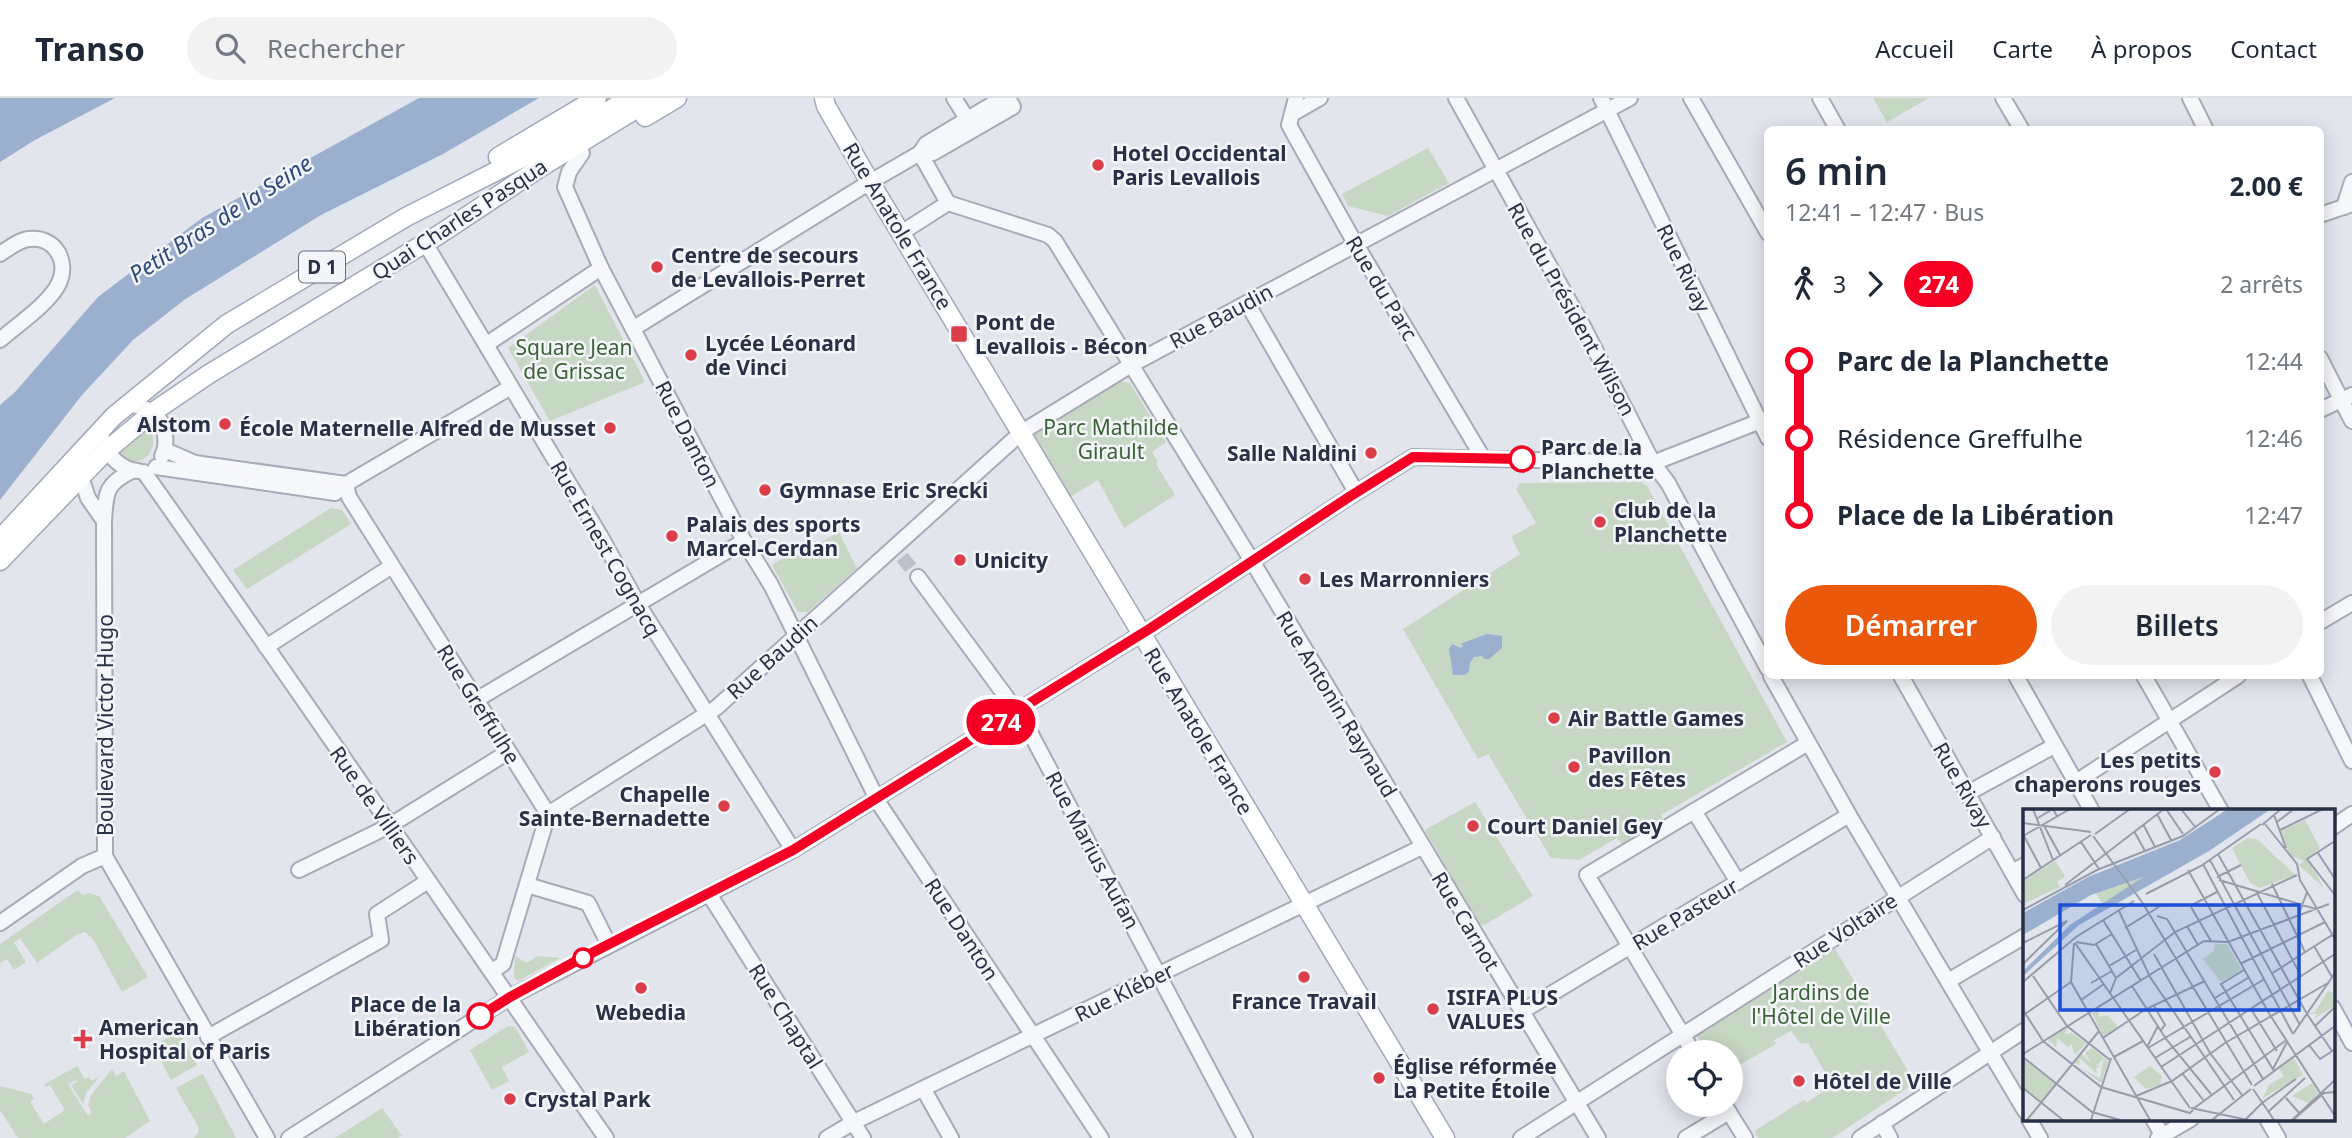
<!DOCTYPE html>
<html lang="fr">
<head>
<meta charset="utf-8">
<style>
	:root { --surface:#fff; --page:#f2f2f3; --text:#1f2937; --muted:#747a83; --line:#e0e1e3; --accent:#ea580c }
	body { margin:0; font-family:"Noto Sans",sans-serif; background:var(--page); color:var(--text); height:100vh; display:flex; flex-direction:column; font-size:26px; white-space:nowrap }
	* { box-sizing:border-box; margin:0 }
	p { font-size:23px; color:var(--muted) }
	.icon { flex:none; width:38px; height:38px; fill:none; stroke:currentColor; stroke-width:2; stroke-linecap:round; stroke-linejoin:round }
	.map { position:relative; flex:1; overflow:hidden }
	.sheet { position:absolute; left:1764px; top:28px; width:560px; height:553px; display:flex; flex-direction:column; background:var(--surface); border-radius:10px; box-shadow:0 4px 18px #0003 }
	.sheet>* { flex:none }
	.badge { padding:0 14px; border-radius:23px; font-size:24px; line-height:46px }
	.tools { position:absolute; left:1666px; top:942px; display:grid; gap:14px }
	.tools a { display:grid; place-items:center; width:77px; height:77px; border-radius:50%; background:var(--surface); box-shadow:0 4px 18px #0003; font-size:35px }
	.map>.badge { position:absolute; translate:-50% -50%; box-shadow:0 0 0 4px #fff }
	.legs { display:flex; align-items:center; gap:10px; height:77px; padding:0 21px; font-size:23px }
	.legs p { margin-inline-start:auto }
	.headline { display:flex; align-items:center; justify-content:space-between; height:119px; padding:0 21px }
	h1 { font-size:38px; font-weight:600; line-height:52px }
	.button { display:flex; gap:14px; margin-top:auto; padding:14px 21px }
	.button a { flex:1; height:80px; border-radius:42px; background:var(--accent); color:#fff; font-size:28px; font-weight:600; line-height:80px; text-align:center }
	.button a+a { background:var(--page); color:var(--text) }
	ul { padding:0 21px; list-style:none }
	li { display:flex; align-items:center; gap:24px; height:77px; font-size:26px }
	li i { display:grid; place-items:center; width:10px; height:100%; margin:0 9px; background:currentColor }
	li i::after { content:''; width:18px; height:18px; margin:-9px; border:5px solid; border-radius:50%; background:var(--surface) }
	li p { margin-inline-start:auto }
	li:first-child i { background:linear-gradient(#0000 50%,currentColor 0) }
	li:last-child i { background:linear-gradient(currentColor 50%,#0000 0) }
	header { display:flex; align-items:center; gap:42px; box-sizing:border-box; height:98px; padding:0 35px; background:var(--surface); border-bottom:2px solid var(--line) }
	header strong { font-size:33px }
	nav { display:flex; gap:38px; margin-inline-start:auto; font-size:24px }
	.search { width:490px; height:63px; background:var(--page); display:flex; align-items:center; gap:18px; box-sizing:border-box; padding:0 24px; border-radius:38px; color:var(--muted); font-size:26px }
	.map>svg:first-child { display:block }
</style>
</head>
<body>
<header>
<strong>Transo</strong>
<div class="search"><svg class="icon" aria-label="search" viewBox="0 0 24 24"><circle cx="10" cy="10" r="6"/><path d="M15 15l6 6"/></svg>Rechercher</div>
<nav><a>Accueil</a><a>Carte</a><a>À propos</a><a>Contact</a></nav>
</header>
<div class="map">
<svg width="2352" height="1040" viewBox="0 0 2352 1040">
	<rect width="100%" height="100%" fill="#e2e5ec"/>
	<g fill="#c6d7c3">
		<polygon points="1873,0 1929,0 1887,24"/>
		<polygon points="1428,50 1449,85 1388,118 1348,108 1342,96"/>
		<polygon points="595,187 645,284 550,323 508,250"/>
		<polygon points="1120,283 1130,285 1166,344 1152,354 1158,364 1156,366 1175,397 1124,430 1098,382 1070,399 1035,340 1036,336"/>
		<path d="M150 328C157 342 153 364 133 363 127 363 121 359 116 357V351Z"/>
		<polygon points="1641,384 1647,388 1787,644 1661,717 1663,722 1622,746 1617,740 1579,762 1551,760 1488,656 1478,661 1403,531 1520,456 1511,439 1536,425 1516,391 1520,385"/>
		<polygon points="331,410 342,412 351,426 247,491 233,472"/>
		<polygon points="839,434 857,470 808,514 798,514 772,467 790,456 793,460"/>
		<polygon points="1475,704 1533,798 1484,827 1479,826 1425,732"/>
		<polygon points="78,792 82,797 88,795 99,798 148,879 122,894 93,841 85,834 76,837 37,865 20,840 14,845 26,864 14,872 7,861 0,865 0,846"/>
		<polygon points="1835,851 1915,985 1832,1040 1758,1040 1754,1033 1804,1002 1806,1005 1827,991 1821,978 1825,974 1808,945 1801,946 1791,933 1774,942 1776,946 1731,972 1731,954 1707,954 1697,937"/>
		<polygon points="515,858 527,865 538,858 560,860 518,883 514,879"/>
		<polygon points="508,928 515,929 529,954 502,969 509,983 492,992 470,952"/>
		<polygon points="179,934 197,967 171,982 153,948"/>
		<polygon points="77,968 85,981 89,979 92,983 100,978 86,995 83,1006 71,987 77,984 77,982 68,986 88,1018 92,1015 88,1007 91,997 112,971 116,978 124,973 150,1023 125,1040 18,1040 0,1012 0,988 31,996 34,1001 30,1004 44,1026 65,1012 50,987 45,989 45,986"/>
		<polygon points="202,976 203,976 236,1040 194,1040 198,1035 199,1030 176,990"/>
		<polygon points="382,1010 402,1038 398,1040 335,1040"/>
	</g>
	<g fill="#9bb0cf">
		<polygon points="0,0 115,0 35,42 0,64"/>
		<polygon points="419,0 539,0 443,56 321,117 184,202 133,242 82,297 0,402 0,307 15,294 98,199 202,120"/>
		<polygon points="1487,536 1502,538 1502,550 1489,561 1484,561 1482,558 1474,559 1470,565 1469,574 1464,577 1453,577 1449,551 1452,546 1461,550 1463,547 1460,546"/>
	</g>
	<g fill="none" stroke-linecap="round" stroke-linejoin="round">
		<polyline stroke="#bdc1cb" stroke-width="14" stroke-dasharray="14 7" stroke-linecap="butt" points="902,459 918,479"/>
		<defs>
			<g id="minor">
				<polyline points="954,0 971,27"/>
				<polyline points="1296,0 1289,27 1351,138 1483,360"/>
				<polyline points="1456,0 1584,230 1653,365 1668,385 1768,571"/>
				<polyline points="1601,0 1768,340"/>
				<polyline points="1691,0 1768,135"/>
				<polyline points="1820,0 1838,32"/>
				<polyline points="2003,0 2022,32"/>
				<polyline points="2190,0 2206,32"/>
				<polyline points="1292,16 1320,0"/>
				<polyline points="582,55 569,74 565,89 601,170 744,443 771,487 880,707 1101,1040"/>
				<polyline points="920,55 948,105"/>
				<polyline points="948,105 1048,137 1055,143 1252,463 1598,1040"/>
				<polyline points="2344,109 2352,84"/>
				<polyline points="2320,117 2352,106"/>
				<polyline points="901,135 948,105"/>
				<polyline points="425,145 601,439 638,506 793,752"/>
				<path d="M0 156C9 150 19 142 29 141 55 138 69 163 59 185 50 205 17 227 0 242"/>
				<polyline points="1247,205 1356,394"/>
				<polyline points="634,230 870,84 920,55 933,55 1013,9 1009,2 1003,1 996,4 926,46 920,55"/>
				<polyline points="487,246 601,170"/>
				<polyline points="2320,260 2352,323"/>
				<path d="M129 306C136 308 144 310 151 313 165 321 169 345 162 358"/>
				<polyline points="2320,312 2352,297"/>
				<path d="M104 343C107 358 122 372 138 373"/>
				<polyline points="165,352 195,365 346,386"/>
				<polyline points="156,369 335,395 346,386 511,289"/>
				<polyline points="79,373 88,400 104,423"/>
				<path d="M132 373C105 386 106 395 104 423L105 758 267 1040"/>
				<path d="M144 374C300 594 452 818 606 1040"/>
				<polyline points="346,386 349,399 548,716"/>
				<polyline points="918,479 1024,623 1245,1040"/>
				<polyline points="2320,524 2352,505"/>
				<polyline points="266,549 392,468"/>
				<polyline points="1771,578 1849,717 2025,1013"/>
				<polyline points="1901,578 2025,797"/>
				<polyline points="2016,578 2092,713"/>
				<polyline points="2144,578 2221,713"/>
				<polyline points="2310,578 2352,663"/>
				<polyline points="476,602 744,443"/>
				<polyline points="2076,684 2238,578"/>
				<polyline points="1968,695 2054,648"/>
				<polyline points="1694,713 1738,784"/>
				<polyline points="548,716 716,610 1022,334 1131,267 1630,0"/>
				<polyline points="2333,729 2352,716"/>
				<polyline points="299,772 389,728 508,654"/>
				<polyline points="2012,774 2025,767"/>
				<polyline points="527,787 588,805 609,847"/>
				<polyline points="709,796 863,1040"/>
				<polyline points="0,825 82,768 105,758"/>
				<polyline points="492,873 503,866 548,716"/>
				<polyline points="1948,883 2025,838"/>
				<polyline points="2333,910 2352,945"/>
				<polyline points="1521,914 1849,717"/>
				<polyline points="208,939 381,842 377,816 428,783"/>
				<polyline points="1693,954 1587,777 1808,645"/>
				<polyline points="924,992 951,1040"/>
				<polyline points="1724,1006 1745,1040"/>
				<polyline points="2029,1021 2040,1040"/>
				<polyline points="2153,1021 2164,1040"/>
				<polyline points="2267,1021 2278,1040"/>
				<polyline points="1882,1025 1890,1040"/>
				<polyline points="289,1040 510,899 793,752 1151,530 1349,399 1413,359 1653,365 1768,320"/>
				<polyline points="827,1040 854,1024 1422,749"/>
				<polyline points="1521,1040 1993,739"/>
				<polyline points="1686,1040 1729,1014"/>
				<polyline points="1860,1040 2025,932"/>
				<polyline points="2158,1040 2191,1021"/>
			</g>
			<g id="major">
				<polyline points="824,0 826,8 870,84 1445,1040"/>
				<polyline points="645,19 677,0"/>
				<polyline points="498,59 597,0"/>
				<polyline points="0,441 114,318 227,226 406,119 581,30 629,0"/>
				<polyline points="0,463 106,353 153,314 209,276 440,136 541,69 654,0"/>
			</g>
		</defs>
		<use href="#minor" stroke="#a7abb7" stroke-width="18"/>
		<use href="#major" stroke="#a1a8b9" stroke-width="21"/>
		<use href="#minor" stroke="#f6f7fa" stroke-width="14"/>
		<use href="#major" stroke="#fff" stroke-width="18"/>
	</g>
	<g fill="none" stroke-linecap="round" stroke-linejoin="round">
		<defs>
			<polyline id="line-1" points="480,918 510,899 578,862 793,752 1151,530 1349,399 1413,359 1522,361"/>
		</defs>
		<use href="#line-1" stroke="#fff" stroke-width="16"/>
		<use href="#line-1" stroke="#f50024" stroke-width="10"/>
	</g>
	<g fill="#db3e48" stroke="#f3f5f9" stroke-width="2.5">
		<circle cx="1098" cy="67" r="7"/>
		<circle cx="657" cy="169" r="7"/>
		<rect x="950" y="227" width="18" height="18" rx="3.5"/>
		<circle cx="691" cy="257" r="7"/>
		<circle cx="225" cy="326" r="7"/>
		<circle cx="610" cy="330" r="7"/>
		<circle cx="1371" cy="355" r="7"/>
		<circle cx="765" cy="392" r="7"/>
		<circle cx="1600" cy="424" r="7"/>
		<circle cx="672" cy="438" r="7"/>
		<circle cx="960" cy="462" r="7"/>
		<circle cx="1305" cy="481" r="7"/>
		<circle cx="1554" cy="620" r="7"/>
		<circle cx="1574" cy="669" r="7"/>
		<circle cx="2215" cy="674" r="7"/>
		<circle cx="724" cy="708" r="7"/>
		<circle cx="1473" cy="728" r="7"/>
		<circle cx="1304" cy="879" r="7"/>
		<circle cx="641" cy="890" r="7"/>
		<circle cx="1433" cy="911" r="7"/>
		<path d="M79.5 930.5h7v7h7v7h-7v7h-7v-7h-7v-7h7z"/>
		<circle cx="1379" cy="980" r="7"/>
		<circle cx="1799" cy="983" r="7"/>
		<circle cx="510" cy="1001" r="7"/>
	</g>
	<g fill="#fff" stroke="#f50024" stroke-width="3.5">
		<circle cx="1522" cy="361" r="12"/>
		<circle cx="583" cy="860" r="9"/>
		<circle cx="480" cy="918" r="12"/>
	</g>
	<g text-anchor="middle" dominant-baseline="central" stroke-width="5" stroke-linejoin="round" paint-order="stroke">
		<rect fill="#f3f5f9" stroke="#666c7c" stroke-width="2" x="299" y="153.5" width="46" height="31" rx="5"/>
		<g font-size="19" font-weight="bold" fill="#293146">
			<text x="322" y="169">D 1</text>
		</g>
		<g font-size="21" font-weight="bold" fill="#293146" stroke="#f3f5f9" text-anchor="start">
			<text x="1112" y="55">Hotel Occidental<tspan x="1112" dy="24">Paris Levallois</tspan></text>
			<text x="671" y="157">Centre de secours<tspan x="671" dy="24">de Levallois-Perret</tspan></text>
			<text x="975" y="224">Pont de<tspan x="975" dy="24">Levallois - Bécon</tspan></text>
			<text x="705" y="245">Lycée Léonard<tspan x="705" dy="24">de Vinci</tspan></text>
			<text x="211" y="326" text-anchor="end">Alstom</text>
			<text x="596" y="330" text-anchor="end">École Maternelle Alfred de Musset</text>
			<text x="1357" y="355" text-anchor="end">Salle Naldini</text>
			<text x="779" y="392">Gymnase Eric Srecki</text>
			<text x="1614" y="412">Club de la<tspan x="1614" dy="24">Planchette</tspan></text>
			<text x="686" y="426">Palais des sports<tspan x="686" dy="24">Marcel-Cerdan</tspan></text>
			<text x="974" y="462">Unicity</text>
			<text x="1319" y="481">Les Marronniers</text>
			<text x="1568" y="620">Air Battle Games</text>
			<text x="1588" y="657">Pavillon<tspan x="1588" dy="24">des Fêtes</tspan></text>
			<text x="2201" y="662" text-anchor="end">Les petits<tspan x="2201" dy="24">chaperons rouges</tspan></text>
			<text x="710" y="696" text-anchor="end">Chapelle<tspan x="710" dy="24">Sainte-Bernadette</tspan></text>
			<text x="1487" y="728">Court Daniel Gey</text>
			<text x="1447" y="899">ISIFA PLUS<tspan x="1447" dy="24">VALUES</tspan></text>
			<text x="1304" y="903" text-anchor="middle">France Travail</text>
			<text x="641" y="914" text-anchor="middle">Webedia</text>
			<text x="99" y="929">American<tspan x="99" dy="24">Hospital of Paris</tspan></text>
			<text x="1393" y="968">Église réformée<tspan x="1393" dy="24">La Petite Étoile</tspan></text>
			<text x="1813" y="983">Hôtel de Ville</text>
			<text x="524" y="1001">Crystal Park</text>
		</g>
		<g font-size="21" fill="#293146" stroke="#f3f5f9">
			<text transform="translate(459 121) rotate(-33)">Quai Charles Pasqua</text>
			<text transform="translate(898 128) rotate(59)">Rue Anatole France</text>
			<text transform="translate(1684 170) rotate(64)">Rue Rivay</text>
			<text transform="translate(1382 190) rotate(59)">Rue du Parc</text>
			<text transform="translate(1572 211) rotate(61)">Rue du Président Wilson</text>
			<text transform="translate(1221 218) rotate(-28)">Rue Baudin</text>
			<text transform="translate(688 336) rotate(63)">Rue Danton</text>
			<text transform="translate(606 450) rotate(60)">Rue Ernest Cognacq</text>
			<text transform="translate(772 559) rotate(-42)">Rue Baudin</text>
			<text transform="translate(479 606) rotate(58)">Rue Greffulhe</text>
			<text transform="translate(1337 606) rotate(59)">Rue Antonin Raynaud</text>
			<text transform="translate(105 627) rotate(-90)">Boulevard Victor Hugo</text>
			<text transform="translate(1199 633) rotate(59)">Rue Anatole France</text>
			<text transform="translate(1963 687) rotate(60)">Rue Rivay</text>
			<text transform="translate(375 707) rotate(55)">Rue de Villiers</text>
			<text transform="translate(1093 752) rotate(62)">Rue Marius Aufan</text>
			<text transform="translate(1685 816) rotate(-31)">Rue Pasteur</text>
			<text transform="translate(1466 823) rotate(59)">Rue Carnot</text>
			<text transform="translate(962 831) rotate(57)">Rue Danton</text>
			<text transform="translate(1845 832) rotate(-33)">Rue Voltaire</text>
			<text transform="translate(1124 894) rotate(-26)">Rue Kléber</text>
			<text transform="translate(786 918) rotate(58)">Rue Chaptal</text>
		</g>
		<g font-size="21" fill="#396334" stroke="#f3f5f9">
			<text x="574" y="249">Square Jean<tspan x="574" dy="24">de Grissac</tspan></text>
			<text x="1111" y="329">Parc Mathilde<tspan x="1111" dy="24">Girault</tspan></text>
			<text x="1821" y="894">Jardins de<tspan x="1821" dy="24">l'Hôtel de Ville</tspan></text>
		</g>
		<g font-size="21" font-weight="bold" fill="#293146" stroke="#f3f5f9" text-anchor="start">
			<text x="1541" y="349">Parc de la<tspan x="1541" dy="24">Planchette</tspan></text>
			<text x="461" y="906" text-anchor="end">Place de la<tspan x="461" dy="24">Libération</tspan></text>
		</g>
		<g font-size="23" font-style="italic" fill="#2e4b7e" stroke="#f3f5f9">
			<text transform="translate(220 120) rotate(-33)">Petit Bras de la Seine</text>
		</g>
	</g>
	<g transform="translate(2023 711)">
		<rect width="312" height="312" fill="#e2e5ec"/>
		<path d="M282 11 297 39 285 49 300 78 276 56 281 52 267 47 258 22ZM225 29 234 30 272 66 237 79 227 74 209 39ZM32 52 42 67 34 73 37 78 2 94 0 73ZM120 68 80 96 73 84 114 69ZM192 135H204L219 161 198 173 180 150 191 142ZM305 182 310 184 311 197 291 210 295 205H285L292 203ZM76 198V208L85 206 95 218 81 228 69 204ZM44 219 42 225 49 224 63 234 52 246 48 235 45 238 34 229 33 238 25 231ZM69 239 85 252 78 274 58 259 77 269 81 249 74 256 78 258 73 259 74 265 57 249 56 256 52 254 59 245 69 255 62 244ZM0 249 32 275 18 292 0 278ZM271 249 280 266 240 289 246 276 261 267 256 259ZM127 257 139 267 137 276 123 280 111 268ZM289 274 295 284 286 294 269 287Z" fill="#c6d7c3"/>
		<path d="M205 0H248L186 42 56 116 0 167V162L47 116 120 68 68 86 0 126V104L65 68 157 31Z" fill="#9bb0cf"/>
		<path fill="none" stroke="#989daa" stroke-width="2" d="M10 0 30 51M143 0 160 25M158 0 173 19M134 5 148 31M251 6 263 39M13 10 30 0 34 7M254 13 271 0M0 14 68 23M20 15 37 46M120 15 132 38M242 15 274 55 277 71 312 130M239 16 258 0M257 21 300 0M111 22 122 42M0 25 18 59M72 25 107 0M0 27 47 0M70 27 119 93 229 276M312 32 284 50 312 86M58 33 76 60M295 44 312 70M195 45 284 205 309 242M187 51 277 216M180 55 270 225M165 61 247 206 312 307M194 68 218 56M0 71 68 26M196 71 293 100M249 75 282 143M42 76 141 0M233 82 278 167M123 85 178 57 238 15M169 96 194 83M168 98 188 132M0 101 74 61 160 27 197 0M96 102 127 168 211 291M134 107 144 110 240 270M275 107 284 83M80 111 118 172M164 117 175 136M102 119 139 96M53 133 71 136 89 125M0 134 44 112 0 155M51 134 48 173 127 311M52 134 167 299M73 135 93 169 87 184M291 137 309 168M131 145 187 244 219 286M217 155 302 113M86 157 113 141M221 161 198 175 251 262M248 165 309 126M10 167 44 217 87 251M93 169 152 123 274 66M0 173 53 128 111 92M68 174 89 162M109 177 143 230 188 285M192 189 225 169M58 191 81 175M131 197 142 216 138 221M228 200 254 242M0 201 20 232 78 278 167 304 170 301M2 205 48 173M292 217 312 198M270 225 312 164M80 229 123 200 182 172M286 236 297 250 311 241M124 238 135 217M125 239 240 171M0 245 181 132 205 133 306 95M0 248 69 303 97 311M91 248 120 232M132 249 167 228M138 258 312 145M250 260 264 233M159 264 181 292M231 277 312 217M0 279 40 311M230 280 251 311M113 287 149 272 202 234 305 174M263 289 277 305M239 294 273 270M168 299 225 311M170 300 262 232M245 303 282 269M4 311 76 222M68 311 88 249M189 311 228 280M222 311 239 294M269 311 312 271M270 311 301 284 312 283"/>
		<path fill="#1d4ed8" fill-opacity="0.15" stroke="#1d4ed8" stroke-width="3.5" d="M37 96H276V201H37Z"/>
		<rect width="312" height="312" fill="none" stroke="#293146" stroke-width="3.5"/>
	</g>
</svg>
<div class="tools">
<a><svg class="icon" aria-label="locate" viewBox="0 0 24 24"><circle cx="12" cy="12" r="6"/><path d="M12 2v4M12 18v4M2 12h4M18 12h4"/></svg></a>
</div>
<b class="badge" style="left:1001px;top:624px;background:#f50024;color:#fff">274</b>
<section class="sheet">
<div class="headline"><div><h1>6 min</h1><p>12:41 – 12:47 · Bus</p></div><b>2.00 €</b></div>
<div class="legs"><svg class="icon" aria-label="walk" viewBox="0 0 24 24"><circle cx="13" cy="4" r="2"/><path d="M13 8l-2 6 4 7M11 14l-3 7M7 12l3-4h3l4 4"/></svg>3<svg class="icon" aria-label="forward" viewBox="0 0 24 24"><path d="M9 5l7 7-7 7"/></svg><b class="badge" style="background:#f50024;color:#fff">274</b><p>2 arrêts</p></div>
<ul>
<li><i style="color:#f50024"></i><b>Parc de la Planchette</b><p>12:44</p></li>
<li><i style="color:#f50024"></i><span>Résidence Greffulhe</span><p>12:46</p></li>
<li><i style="color:#f50024"></i><b>Place de la Libération</b><p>12:47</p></li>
</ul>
<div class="button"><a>Démarrer</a><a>Billets</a></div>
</section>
</div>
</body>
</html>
